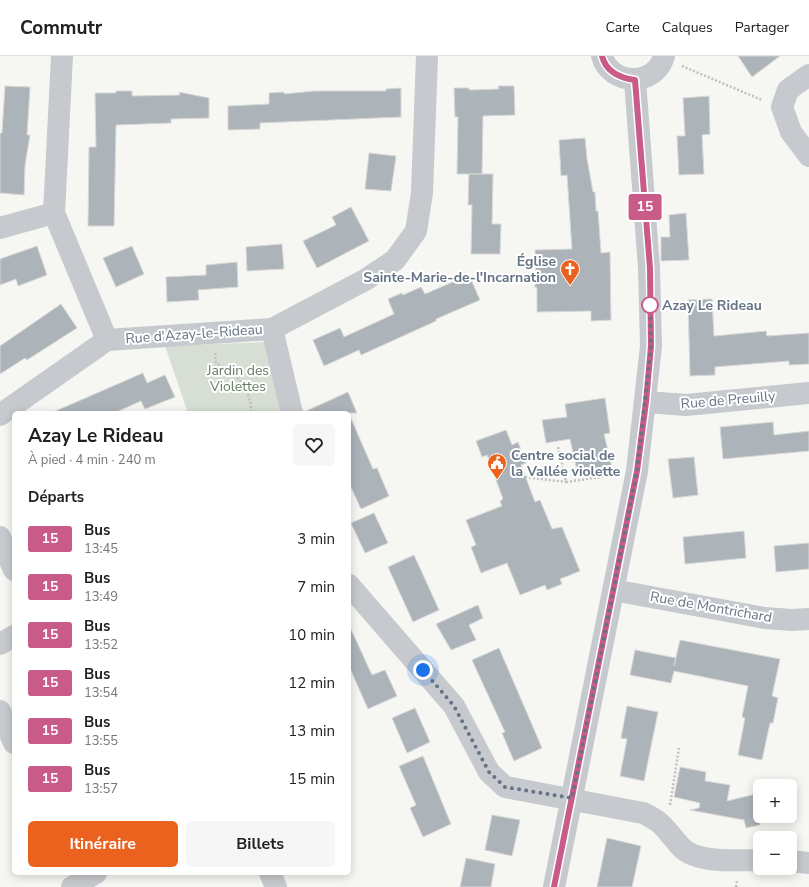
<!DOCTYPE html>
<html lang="fr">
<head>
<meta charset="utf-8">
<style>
	:root { --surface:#fff; --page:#f6f6f6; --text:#202124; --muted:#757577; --line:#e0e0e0; --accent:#eb621f }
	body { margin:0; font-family:"Nunito Sans",sans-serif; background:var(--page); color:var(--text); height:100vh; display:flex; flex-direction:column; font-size:15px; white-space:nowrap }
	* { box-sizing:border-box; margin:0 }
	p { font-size:13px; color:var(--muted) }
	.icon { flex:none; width:22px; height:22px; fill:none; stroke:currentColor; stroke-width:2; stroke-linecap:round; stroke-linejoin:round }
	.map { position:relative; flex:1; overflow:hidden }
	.sheet { position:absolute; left:12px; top:355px; width:339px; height:464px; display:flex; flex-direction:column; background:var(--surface); border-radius:6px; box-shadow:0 2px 10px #0003 }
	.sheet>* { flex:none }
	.badge { padding:0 8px; border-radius:3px; font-size:14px; line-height:26px }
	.tools { position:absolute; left:753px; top:723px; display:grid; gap:8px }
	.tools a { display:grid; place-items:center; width:44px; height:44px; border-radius:6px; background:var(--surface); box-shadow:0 2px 10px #0003; font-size:20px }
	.you { position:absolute; width:20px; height:20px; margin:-10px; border:3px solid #fff; border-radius:50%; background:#1a73e8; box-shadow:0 0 0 6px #1a73e833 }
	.map>.badge { position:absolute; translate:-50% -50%; box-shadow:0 0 0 2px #fff }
	h2 { padding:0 16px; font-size:15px; line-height:36px }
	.round { display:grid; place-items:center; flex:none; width:42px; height:42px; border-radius:6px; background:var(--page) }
	.head { display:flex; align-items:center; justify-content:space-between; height:68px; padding:0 16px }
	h1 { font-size:19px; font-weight:700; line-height:30px }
	.button { display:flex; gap:8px; margin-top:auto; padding:8px 16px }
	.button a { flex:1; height:46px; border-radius:6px; background:var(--accent); color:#fff; font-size:16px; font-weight:700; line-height:46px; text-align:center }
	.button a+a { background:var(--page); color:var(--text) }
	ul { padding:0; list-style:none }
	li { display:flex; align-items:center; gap:12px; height:48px; padding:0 16px }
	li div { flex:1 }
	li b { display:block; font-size:15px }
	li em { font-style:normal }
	li .badge { min-width:44px; font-weight:700; text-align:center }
	header { display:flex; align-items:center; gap:24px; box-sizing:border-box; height:56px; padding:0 20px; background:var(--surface); border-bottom:1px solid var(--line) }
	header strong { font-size:19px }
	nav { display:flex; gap:22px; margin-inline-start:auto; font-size:14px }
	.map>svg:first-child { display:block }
</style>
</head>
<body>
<header>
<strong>Commutr</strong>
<nav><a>Carte</a><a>Calques</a><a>Partager</a></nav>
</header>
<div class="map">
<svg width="809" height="831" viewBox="0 0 809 831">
	<rect width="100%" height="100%" fill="#f6f7f3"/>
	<polygon fill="#d7ded4" points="267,286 283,357 181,357 187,354 165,290"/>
	<g fill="#acb3b9" stroke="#d8d8d6">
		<polygon points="738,0 780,0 752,21"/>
		<polygon points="5,30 30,31 27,79 30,79 25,109 24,139 0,137 0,77 2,77"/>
		<polygon points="498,30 514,30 515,59 483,60 482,118 457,118 458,61 455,61 454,32 469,32 469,34 499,33"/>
		<polygon points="401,32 401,61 260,67 260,73 228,74 228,50 269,48 269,37 284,36 284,38 314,35 386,35 386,33"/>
		<polygon points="116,35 132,35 132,40 180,39 179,36 209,42 209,62 171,63 171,67 116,69 114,170 88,170 89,91 96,91 95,37 116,37"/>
		<polygon points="709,40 710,78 702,79 704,118 679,119 677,80 685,80 683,42"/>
		<polygon points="585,82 587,103 593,136 595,136 596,155 598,155 601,197 610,196 611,264 591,265 591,255 537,256 537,232 534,230 536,228 534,221 536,219 535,194 572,193 567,119 561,120 559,84"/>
		<polygon points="369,97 396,100 391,135 365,133"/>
		<polygon points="469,118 493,118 492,168 501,168 500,198 471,198 472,149 468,149"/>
		<polygon points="351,151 369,185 317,212 303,185 336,169 332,161"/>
		<polygon points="686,157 689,204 661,205 661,181 670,181 669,159"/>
		<polygon points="282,188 284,213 247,215 246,191"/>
		<polygon points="37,190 47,219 18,230 16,223 0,229 0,203"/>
		<polygon points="132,190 144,218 116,231 103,202"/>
		<polygon points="237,206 238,231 198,234 199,244 167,246 166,221 206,219 206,209"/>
		<polygon points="469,219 480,244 436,263 436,265 361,299 359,294 324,310 313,284 340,272 344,281 394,258 388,243 402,237 403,239 421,231 425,238"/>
		<polygon points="712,243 714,280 766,275 767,280 809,277 809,308 789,309 789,305 715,311 715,319 690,320 688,244"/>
		<polygon points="61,248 77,272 27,304 25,302 0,318 0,290"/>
		<polygon points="143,317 147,327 165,319 175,341 145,353 141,345 114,357 51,357"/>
		<polygon points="348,336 357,357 304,357 304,356"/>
		<polygon points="605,342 610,377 604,378 612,412 578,419 570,383 546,387 542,364 567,361 565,348"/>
		<polygon points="349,358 373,413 377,412 389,440 361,453 349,427"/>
		<polygon points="773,366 774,379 809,375 809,395 723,403 720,371"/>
		<polygon points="506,374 512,389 518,386 526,407 521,409 535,446 540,444 552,473 562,471 580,515 560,523 562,528 547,534 545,529 520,539 507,507 481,517 471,491 476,489 466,464 502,450 500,445 503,443 487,399 482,401 476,385"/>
		<polygon points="694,401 698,439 673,442 668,403"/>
		<polygon points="374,457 388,487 365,497 351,467"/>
		<polygon points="744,475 746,502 685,508 683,481"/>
		<polygon points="809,487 809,513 776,516 774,490"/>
		<polygon points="414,499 439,554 413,566 388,511"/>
		<polygon points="478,549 483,562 469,569 476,584 451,594 436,568"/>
		<polygon points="349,569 372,619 385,614 397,640 368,653 349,610"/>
		<polygon points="680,584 780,603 772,640 778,642 773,667 770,667 762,704 738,699 745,662 742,661 748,630 674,615 671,627 630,619 635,594 676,602 674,610"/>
		<polygon points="499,592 542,692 514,705 502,677 505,676 472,604"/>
		<polygon points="627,650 658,656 644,725 620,720 627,683 621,682"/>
		<polygon points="415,652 430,686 407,697 392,662"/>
		<polygon points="423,700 451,768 423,781 410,752 416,749 399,710"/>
		<polygon points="680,711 706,716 705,725 730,729 727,745 760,737 760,769 746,772 744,764 690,754 699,752 700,747 674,741"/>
		<polygon points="492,759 520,764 512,800 485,794"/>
		<polygon points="607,782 641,790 632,831 597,831"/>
		<polygon points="466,802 495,808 491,831 460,831"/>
	</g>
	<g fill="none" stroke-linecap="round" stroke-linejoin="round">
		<g stroke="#bdc0c2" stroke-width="2.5" stroke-dasharray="2 2" stroke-linecap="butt">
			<polyline points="682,10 762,44"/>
			<path d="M215 297 216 307C236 316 252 334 251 357"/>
			<polyline points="558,391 566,426 615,419"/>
			<polyline points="525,421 566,426"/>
			<polyline points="670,749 679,692"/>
			<polyline points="736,831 737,824"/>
		</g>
		<g stroke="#c6c9cd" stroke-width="22">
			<polyline points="62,0 54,157 107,284 272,273 365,224 395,204 416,175 422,137 427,0"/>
			<path d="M602 0C610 30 656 31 664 0"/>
			<polyline points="809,19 788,34 782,51 791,76 809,100"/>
			<polyline points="0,172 54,157"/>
			<polyline points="272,273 292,357"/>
			<polyline points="646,346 686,349 809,337"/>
			<polyline points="0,359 107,284"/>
			<polyline points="0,481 14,514"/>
			<path d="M349 529 454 650 489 716 505 731 643 757C665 767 666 775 681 791 697 808 739 804 760 804"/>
			<polyline points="613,534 765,562 792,564 809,563"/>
			<polyline points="0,588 14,580"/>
			<polyline points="0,655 14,687"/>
			<polyline points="790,805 809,807"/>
			<polyline points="270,817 276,831"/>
			<polyline points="72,831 96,817"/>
			<polyline points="554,831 637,415 651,290 649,212 635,24"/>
		</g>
	</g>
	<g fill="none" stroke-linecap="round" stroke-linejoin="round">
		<defs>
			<path id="line" d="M554 831 637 415 646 346 651 290 650 212 635 24C620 22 606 16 602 0"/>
		</defs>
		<use href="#line" stroke="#fff" stroke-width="9"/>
		<use href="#line" stroke="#c95b89" stroke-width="6"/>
		<polyline stroke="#647385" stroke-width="4" stroke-dasharray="0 7.2" points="423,614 454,650 489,716 505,731 572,742 637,415 651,290 650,249"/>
	</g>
	<defs>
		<symbol id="church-pin" viewBox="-11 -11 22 30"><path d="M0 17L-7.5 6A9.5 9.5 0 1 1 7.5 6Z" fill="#eb621f" stroke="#fff"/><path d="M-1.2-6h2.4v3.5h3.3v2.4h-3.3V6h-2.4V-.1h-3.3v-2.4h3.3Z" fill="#fff"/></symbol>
		<symbol id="civic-pin" viewBox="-11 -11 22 30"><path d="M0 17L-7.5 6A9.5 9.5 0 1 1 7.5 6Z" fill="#eb621f" stroke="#fff"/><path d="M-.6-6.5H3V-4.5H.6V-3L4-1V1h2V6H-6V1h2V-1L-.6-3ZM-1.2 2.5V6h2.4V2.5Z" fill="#fff"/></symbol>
	</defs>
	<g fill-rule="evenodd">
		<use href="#church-pin" x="559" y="202" width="22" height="30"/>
		<use href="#civic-pin" x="486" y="396" width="22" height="30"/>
	</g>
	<circle fill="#fff" stroke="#c95b89" stroke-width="2" cx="650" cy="249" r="8"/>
	<g text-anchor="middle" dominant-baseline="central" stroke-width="4" stroke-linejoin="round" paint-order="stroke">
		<g font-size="14" font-weight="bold" fill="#647385" stroke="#fff" text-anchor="end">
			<text x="556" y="205">Église<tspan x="556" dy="16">Sainte-Marie-de-l'Incarnation</tspan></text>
			<text x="511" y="399" text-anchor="start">Centre social de<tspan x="511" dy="16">la Vallée violette</tspan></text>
		</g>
		<g font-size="14" font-weight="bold" fill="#647385" stroke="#fff" text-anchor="start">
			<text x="662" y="249">Azay Le Rideau</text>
		</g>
		<g font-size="14" fill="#647385" stroke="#fff">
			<text transform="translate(194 278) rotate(-4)">Rue d'Azay-le-Rideau</text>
			<text transform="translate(728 344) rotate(-5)">Rue de Preuilly</text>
			<text transform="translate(711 551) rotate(10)">Rue de Montrichard</text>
		</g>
		<g font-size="14" fill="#667c63" stroke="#fff">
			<text x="238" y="314">Jardin des<tspan x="238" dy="16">Violettes</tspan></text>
		</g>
	</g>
</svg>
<div class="tools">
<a>+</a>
<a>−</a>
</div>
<div class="you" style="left:423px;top:614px"></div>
<b class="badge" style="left:645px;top:151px;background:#c95b89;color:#fff">15</b>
<section class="sheet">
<div class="head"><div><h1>Azay Le Rideau</h1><p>À pied · 4 min · 240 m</p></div><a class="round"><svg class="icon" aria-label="heart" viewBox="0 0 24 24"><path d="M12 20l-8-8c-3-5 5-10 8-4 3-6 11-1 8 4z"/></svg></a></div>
<h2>Départs</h2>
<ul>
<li><span class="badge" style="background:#c95b89;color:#fff">15</span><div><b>Bus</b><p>13:45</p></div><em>3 min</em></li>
<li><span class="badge" style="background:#c95b89;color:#fff">15</span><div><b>Bus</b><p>13:49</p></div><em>7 min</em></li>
<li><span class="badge" style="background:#c95b89;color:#fff">15</span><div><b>Bus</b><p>13:52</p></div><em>10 min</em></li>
<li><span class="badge" style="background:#c95b89;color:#fff">15</span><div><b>Bus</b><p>13:54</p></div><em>12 min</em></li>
<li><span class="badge" style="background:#c95b89;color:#fff">15</span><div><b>Bus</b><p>13:55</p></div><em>13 min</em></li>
<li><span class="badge" style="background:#c95b89;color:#fff">15</span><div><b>Bus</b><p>13:57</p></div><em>15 min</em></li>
</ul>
<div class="button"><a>Itinéraire</a><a>Billets</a></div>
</section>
</div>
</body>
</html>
